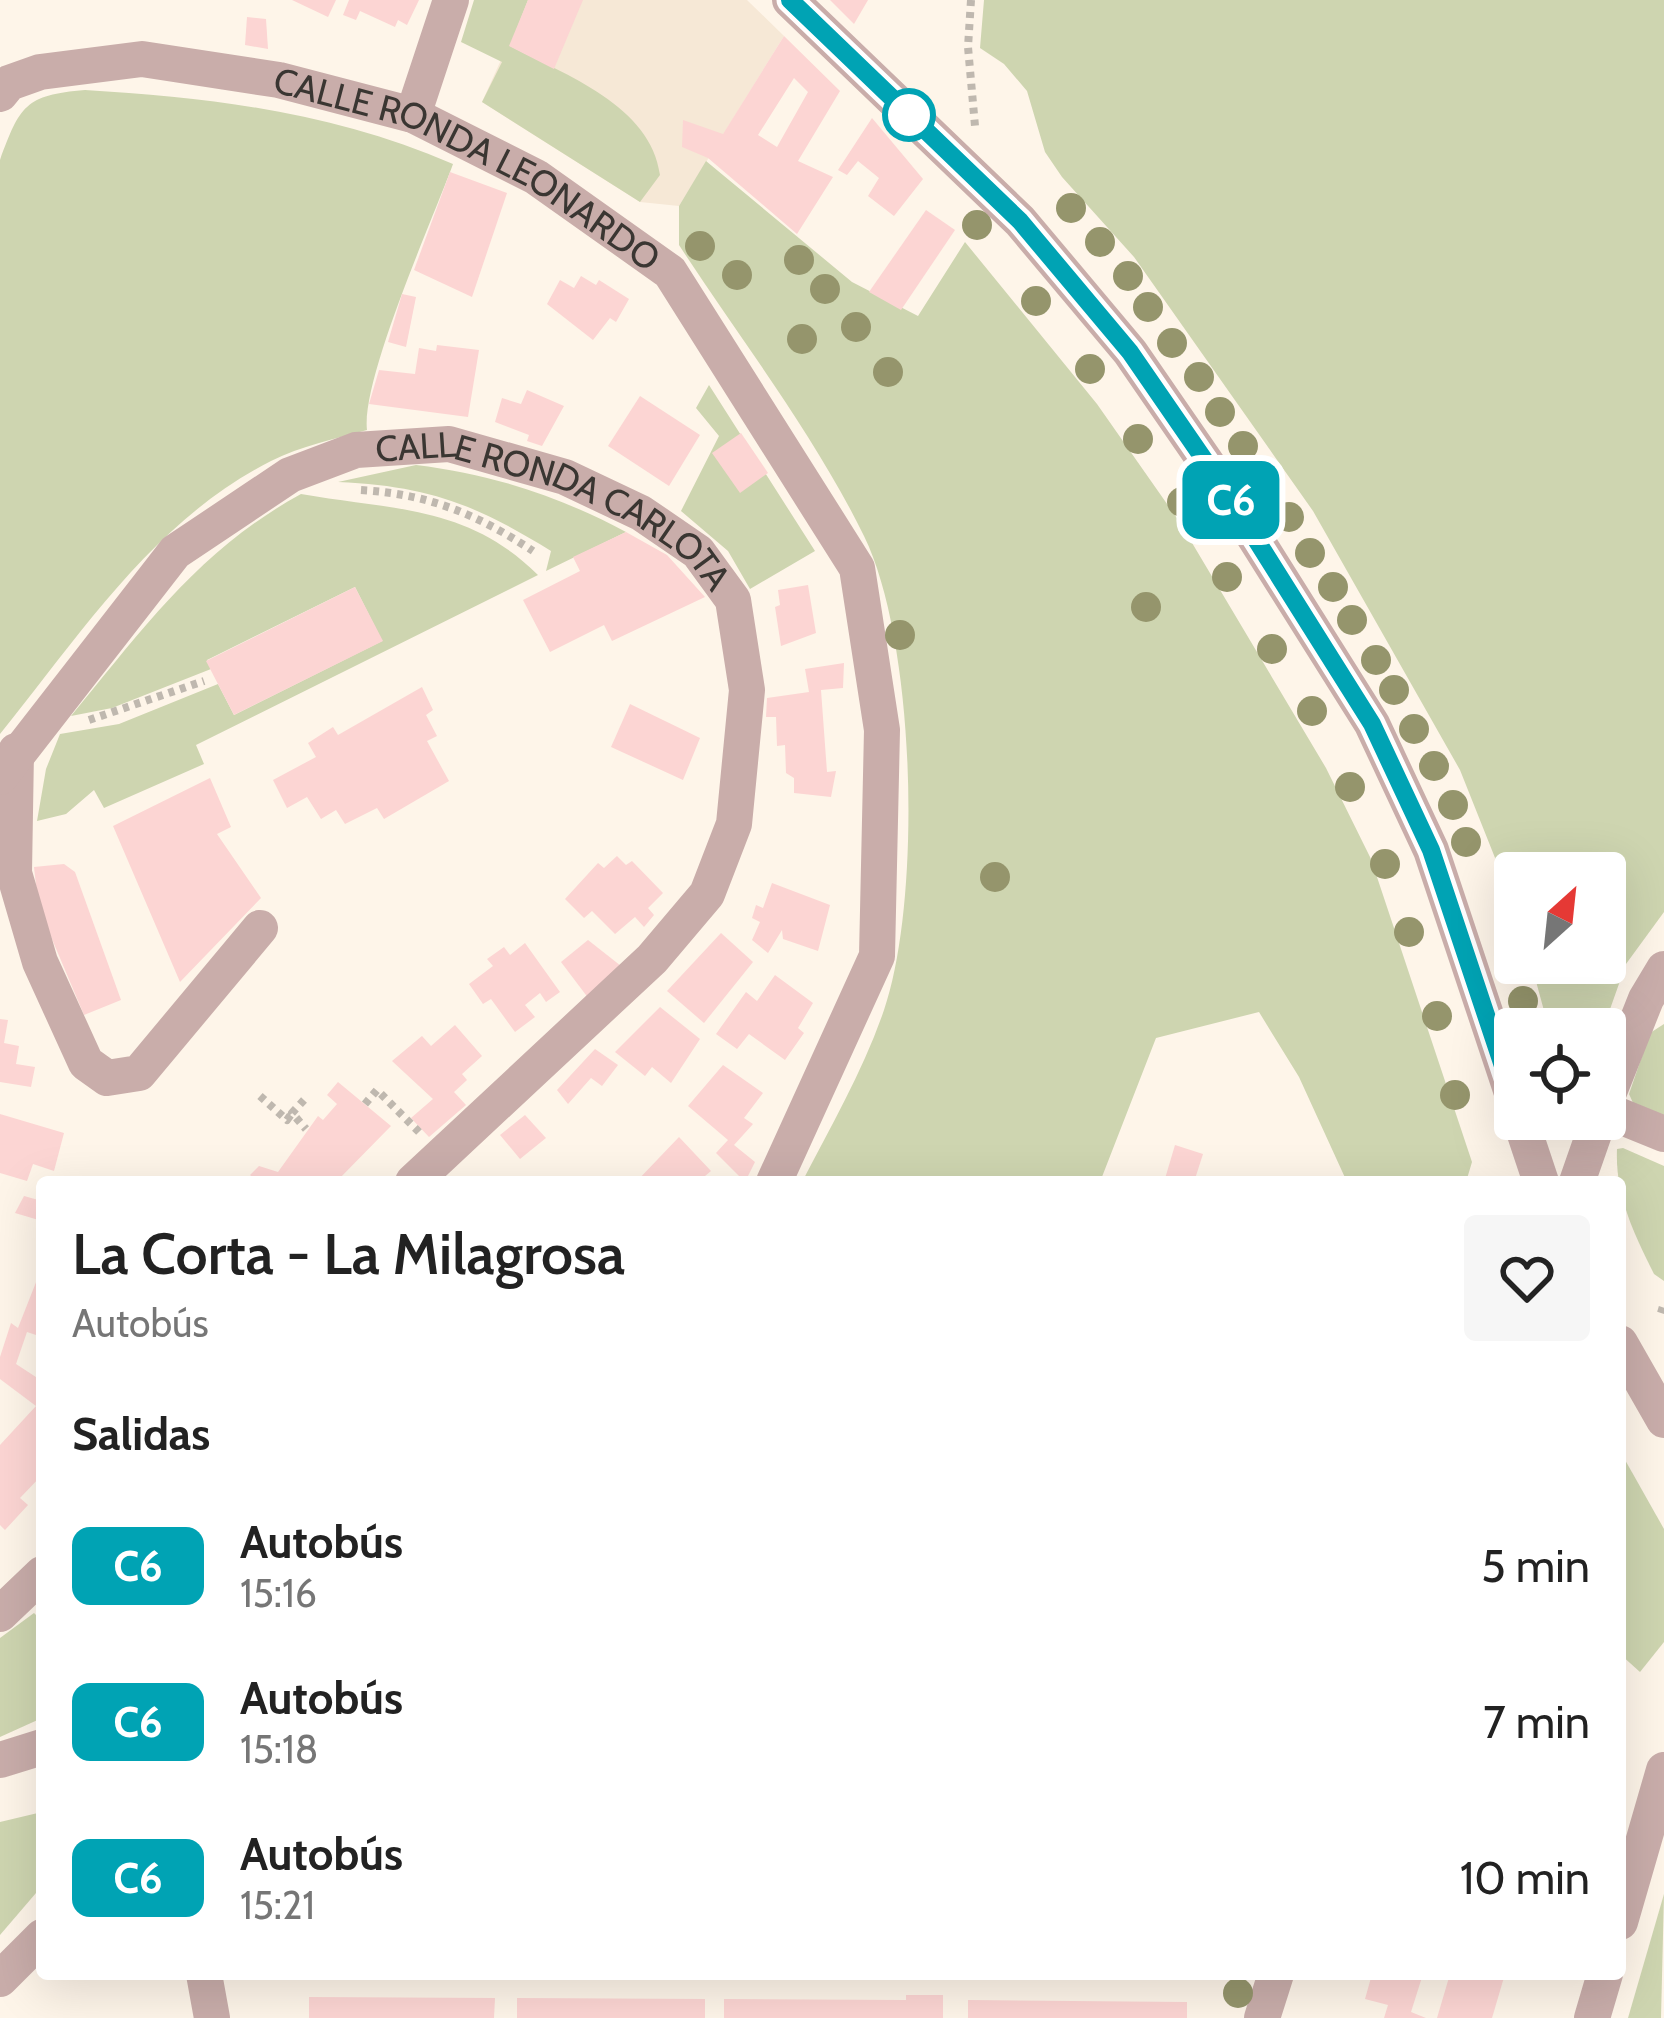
<!DOCTYPE html>
<html lang="es">
<head>
<meta charset="utf-8">
<style>
	:root { --surface:#fff; --page:#f6f6f6; --text:#222; --muted:#767676 }
	body { margin:0; font-family:Cabin,sans-serif; background:var(--page); color:var(--text); height:100vh; display:flex; flex-direction:column; font-size:45px; white-space:nowrap }
	* { box-sizing:border-box; margin:0 }
	p { font-size:39px; color:var(--muted) }
	.icon { flex:none; width:66px; height:66px; fill:none; stroke:currentColor; stroke-width:2; stroke-linecap:round; stroke-linejoin:round }
	.map { position:relative; flex:1; overflow:hidden }
	.drawer { position:absolute; left:36px; top:1176px; width:1590px; height:804px; display:flex; flex-direction:column; background:var(--surface); border-radius:12px; box-shadow:0 12px 48px #0002 }
	.drawer>* { flex:none }
	.badge { padding:0 24px; border-radius:18px; font-size:42px; line-height:78px }
	.needle { width:78px; rotate:27deg }
	.fabs { position:absolute; left:1494px; top:852px; display:grid; gap:24px }
	.fabs a { display:grid; place-items:center; width:132px; height:132px; border-radius:12px; background:var(--surface); box-shadow:0 12px 48px #0002; font-size:60px }
	.map>.badge { position:absolute; translate:-50% -50%; box-shadow:0 0 0 6px #fff }
	h2 { padding:0 36px; font-size:45px; line-height:108px }
	.round { display:grid; place-items:center; flex:none; width:126px; height:126px; border-radius:12px; background:var(--page) }
	.head { display:flex; align-items:center; justify-content:space-between; height:204px; padding:0 36px }
	h1 { font-size:57px; font-weight:600; line-height:90px }
	ul { padding:0; list-style:none }
	li { display:flex; align-items:center; gap:36px; height:156px; padding:0 36px }
	li div { flex:1 }
	li b { display:block; font-size:45px }
	li em { font-style:normal }
	li .badge { min-width:132px; font-weight:700; text-align:center }
	.map>svg:first-child { display:block }
</style>
</head>
<body>
<div class="map">
<svg width="1664" height="2018" viewBox="0 0 1664 2018">
	<rect width="100%" height="100%" fill="#fef5e9"/>
	<polygon fill="#f6e8d6" points="528,0 747,0 784,36 679,206 640,202 482,102"/>
	<g fill="#ced5b0">
		<path d="M474 0H528L510 46C566 75 651 106 660 175L640 202 482 102 502 62 461 42Z"/>
		<polygon points="984,0 1664,0 1664,912 1626,964 1603,1029 1549,1029 1531,963 1605,963 1605,873 1515,873 1515,908 1460,770 1313,511 1134,257 1062,177 1045,152 1027,91 1004,64 980,48"/>
		<path d="M85 90C215 98 332 112 453 164 433 219 361 379 367 430 335 439 301 446 271 461 154 520 80 635 0 734V160C20 106 25 95 85 90Z"/>
		<path d="M706 161 852 282 918 316 965 242 1097 404 1179 521 1326 768 1371 859 1472 1162 1466 1182H1347L1299 1077 1259 1012 1156 1038 1100 1182H802C831 1126 864 1069 884 1010 922 899 916 642 864 536 814 434 741 340 679 245V206Z"/>
		<polygon points="709,385 815,551 750,589 728,551 681,511 719,436 696,408"/>
		<path d="M416 465C491 474 559 496 626 532L546 571 551 551C475 504 428 486 338 482Z"/>
		<path d="M301 494C391 510 468 505 538 575L196 745 204 764 104 808 94 790 66 814 37 821 46 769 60 734 119 724 218 684 234 715 382 641 355 587 207 660 211 669 112 708 71 716C143 629 199 550 301 494Z"/>
		<polygon points="1664,1024 1664,1118 1638,1114 1629,1094 1650,1033"/>
		<path d="M1623 1148 1664 1166V1281L1654 1274C1634 1234 1615 1195 1617 1149Z"/>
		<polygon points="1620,1451 1664,1529 1664,1642 1640,1672 1620,1654"/>
		<polygon points="34,1613 42,1621 42,1718 0,1737 0,1638"/>
		<polygon points="42,1812 42,1886 0,1935 0,1822"/>
		<polygon points="1664,1894 1661,2018 1628,2018"/>
	</g>
	<g fill="#fcd5d3" fill-rule="evenodd">
		<polygon points="292,0 336,0 328,17"/>
		<polygon points="349,0 419,0 407,25 398,20 395,27 360,11 356,20 343,15"/>
		<polygon points="528,0 583,0 554,69 509,46"/>
		<polygon points="830,0 868,0 854,24"/>
		<polygon points="247,17 266,19 268,49 245,45"/>
		<path d="M784 36 840 91 798 161 833 177 797 234 708 158 682 147 683 120 723 134ZM794 78 808 92 777 147 758 135Z"/>
		<polygon points="872,118 923,179 894,216 868,196 879,178 858,161 847,175 838,170"/>
		<polygon points="450,172 507,193 472,297 414,270"/>
		<polygon points="926,210 955,230 901,310 869,292"/>
		<polygon points="581,276 596,285 599,280 629,299 616,322 610,318 593,340 547,304 560,280 574,288"/>
		<polygon points="402,294 416,297 406,347 388,342"/>
		<polygon points="437,345 479,350 468,417 369,404 379,370 415,374 419,348 436,351"/>
		<polygon points="527,390 564,406 542,446 527,441 529,435 495,422 502,398 521,404"/>
		<polygon points="640,396 700,435 669,486 608,446"/>
		<polygon points="741,433 768,473 740,493 712,453"/>
		<polygon points="626,532 667,555 705,597 612,641 604,625 550,652 523,600 580,571 573,557"/>
		<polygon points="808,585 816,633 781,646 775,607 780,605 778,590"/>
		<polygon points="355,587 383,641 234,715 206,661"/>
		<polygon points="844,663 843,688 821,690 827,772 836,771 831,797 794,793 794,778 786,773 785,745 777,746 776,717 766,717 767,698 809,692 805,669"/>
		<polygon points="422,687 433,710 426,715 437,736 427,741 449,781 384,819 377,808 345,824 336,810 321,819 307,797 287,808 273,780 316,757 308,743 333,727 338,735"/>
		<polygon points="630,704 700,738 683,780 611,747"/>
		<polygon points="210,778 231,827 217,834 261,898 180,982 113,826"/>
		<polygon points="617,856 626,865 632,861 663,893 648,908 654,915 644,927 635,917 615,934 592,911 584,918 565,899 598,863 604,868"/>
		<polygon points="64,864 75,872 121,1000 84,1015 41,913 36,885 34,867"/>
		<polygon points="772,883 830,905 818,951 783,939 782,930 768,953 752,940 760,922 752,918 756,905 763,908"/>
		<polygon points="721,933 753,962 704,1023 667,991"/>
		<polygon points="588,940 621,966 589,999 561,962"/>
		<polygon points="525,943 560,992 546,1002 540,993 525,1005 535,1017 515,1032 491,999 483,1004 469,984 493,966 487,959 504,947 510,955"/>
		<polygon points="775,975 813,1003 798,1028 804,1033 785,1060 749,1034 737,1049 716,1034 746,992 757,1001"/>
		<polygon points="660,1007 700,1039 671,1083 652,1067 645,1076 615,1052"/>
		<polygon points="0,1019 8,1020 4,1043 19,1046 16,1064 35,1067 31,1087 0,1082"/>
		<polygon points="455,1025 482,1056 462,1074 467,1080 454,1092 466,1105 429,1137 411,1118 433,1099 392,1061 422,1036 431,1046"/>
		<polygon points="595,1049 618,1065 602,1086 591,1078 568,1104 557,1090"/>
		<polygon points="723,1065 763,1093 744,1118 753,1124 734,1145 755,1162 745,1182 716,1153 728,1140 688,1106"/>
		<polygon points="338,1082 391,1126 336,1182 258,1182 250,1175 259,1166 278,1172 318,1116 323,1120 337,1104 327,1095"/>
		<polygon points="0,1114 64,1133 54,1171 33,1164 27,1181 0,1173"/>
		<polygon points="525,1115 546,1138 520,1159 500,1135"/>
		<polygon points="679,1137 711,1171 705,1176 709,1182 636,1182"/>
		<polygon points="1175,1145 1203,1154 1194,1182 1164,1182"/>
		<polygon points="24,1196 42,1201 42,1221 15,1213"/>
		<polygon points="42,1267 42,1337 27,1332 16,1364 42,1381 42,1475 20,1498 28,1505 5,1530 0,1525 0,1445 36,1406 0,1379 0,1357 11,1323 18,1328"/>
		<polygon points="1372,1974 1423,1974 1411,2012 1426,2018 1384,2018 1388,2005 1365,1999"/>
		<polygon points="1450,1974 1505,1974 1492,2018 1437,2018"/>
		<polygon points="906,1995 943,1995 943,2018 724,2018 724,1999 906,2000"/>
		<polygon points="309,1997 495,1998 494,2018 309,2018"/>
		<polygon points="517,1998 705,1999 705,2018 517,2018"/>
		<polygon points="968,2000 1187,2002 1187,2018 968,2018"/>
	</g>
	<g fill="none" stroke-linecap="round" stroke-linejoin="round">
		<g stroke="#bfb8af" stroke-width="8" stroke-dasharray="6 6" stroke-linecap="butt">
			<polyline points="971,0 968,47 975,126"/>
			<path d="M361 490C428 494 477 514 533 551"/>
			<polyline points="89,720 204,681"/>
			<polyline points="260,1096 287,1120 292,1113"/>
			<polyline points="304,1100 292,1113 306,1129"/>
			<polyline points="365,1104 377,1090 419,1132"/>
			<polyline points="1661,1313 1664,1303"/>
		</g>
		<g stroke="#c9adaa" stroke-width="36">
			<polyline points="790,0 1020,221 1130,352 1223,487 1372,724 1431,850 1515,1102"/>
			<path id="s1" d="M0 94 9 83 40 72 142 59 279 80 413 115 536 177 670 272 857 568 882 730 877 956 774 1182"/>
			<polyline points="413,115 451,0"/>
			<polyline points="16,751 14,873 40,962 86,1063 107,1078 139,1073 260,928"/>
			<path id="s2" d="M0 777 175 552 290 475 356 450 449 444 565 477 641 513 698 552 733 600 747 690 734 824 707 894 652 959 413 1182"/>
			<polyline points="1605,1102 1646,999 1664,969"/>
			<polyline points="1605,1110 1664,1134"/>
			<polyline points="1520,1119 1541,1182"/>
			<polyline points="1577,1182 1599,1119"/>
			<polyline points="1620,1343 1664,1420"/>
			<polyline points="0,1614 42,1574"/>
			<polyline points="0,1760 42,1747"/>
			<polyline points="1620,1922 1664,1770"/>
			<polyline points="204,1974 212,2018"/>
			<polyline points="0,1979 42,1937"/>
			<polyline points="1262,2018 1276,1974"/>
			<polyline points="1592,2018 1605,1974"/>
		</g>
	</g>
	<g fill="#95956c">
		<circle cx="1071" cy="208" r="15"/>
		<circle cx="977" cy="225" r="15"/>
		<circle cx="1100" cy="242" r="15"/>
		<circle cx="700" cy="246" r="15"/>
		<circle cx="799" cy="260" r="15"/>
		<circle cx="737" cy="275" r="15"/>
		<circle cx="1128" cy="276" r="15"/>
		<circle cx="825" cy="289" r="15"/>
		<circle cx="1036" cy="301" r="15"/>
		<circle cx="1148" cy="307" r="15"/>
		<circle cx="856" cy="327" r="15"/>
		<circle cx="802" cy="339" r="15"/>
		<circle cx="1172" cy="343" r="15"/>
		<circle cx="1090" cy="369" r="15"/>
		<circle cx="888" cy="372" r="15"/>
		<circle cx="1199" cy="377" r="15"/>
		<circle cx="1220" cy="412" r="15"/>
		<circle cx="1138" cy="439" r="15"/>
		<circle cx="1243" cy="446" r="15"/>
		<circle cx="1266" cy="481" r="15"/>
		<circle cx="1182" cy="502" r="15"/>
		<circle cx="1289" cy="517" r="15"/>
		<circle cx="1310" cy="553" r="15"/>
		<circle cx="1227" cy="577" r="15"/>
		<circle cx="1333" cy="587" r="15"/>
		<circle cx="1146" cy="607" r="15"/>
		<circle cx="1352" cy="620" r="15"/>
		<circle cx="900" cy="635" r="15"/>
		<circle cx="1272" cy="649" r="15"/>
		<circle cx="1376" cy="660" r="15"/>
		<circle cx="1394" cy="690" r="15"/>
		<circle cx="1312" cy="711" r="15"/>
		<circle cx="1414" cy="729" r="15"/>
		<circle cx="1434" cy="766" r="15"/>
		<circle cx="1350" cy="787" r="15"/>
		<circle cx="1453" cy="805" r="15"/>
		<circle cx="1466" cy="842" r="15"/>
		<circle cx="1385" cy="864" r="15"/>
		<circle cx="995" cy="877" r="15"/>
		<circle cx="1409" cy="932" r="15"/>
		<circle cx="1523" cy="1001" r="15"/>
		<circle cx="1437" cy="1016" r="15"/>
		<circle cx="1455" cy="1095" r="15"/>
		<circle cx="1238" cy="1993" r="15"/>
	</g>
	<g fill="none" stroke-linecap="round" stroke-linejoin="round">
		<defs>
			<polyline id="line" points="790,0 1020,221 1130,352 1223,487 1372,724 1431,850 1515,1102"/>
		</defs>
		<use href="#line" stroke="#fff" stroke-width="27"/>
		<use href="#line" stroke="#00a3b4" stroke-width="18"/>
	</g>
	<circle fill="#fff" stroke="#00a3b4" stroke-width="6" cx="909" cy="115" r="24"/>
	<g text-anchor="middle" dominant-baseline="central" stroke-width="10" stroke-linejoin="round" paint-order="stroke">
		<g font-size="36" fill="#3a3632" stroke="#fff">
			<text stroke="none"><textPath href="#s1" startOffset="498">CALLE RONDA LEONARDO</textPath></text>
			<text stroke="none"><textPath href="#s2" startOffset="708">CALLE RONDA CARLOTA</textPath></text>
		</g>
	</g>
</svg>
<div class="fabs">
<a><svg class="needle" viewBox="-14 -14 28 28"><path d="M0-13l5 13h-10z" fill="#e53935"/><path d="M0 13l5-13h-10z" fill="#767676"/></svg></a>
<a><svg class="icon" aria-label="locate" viewBox="0 0 24 24"><circle cx="12" cy="12" r="6"/><path d="M12 2v4M12 18v4M2 12h4M18 12h4"/></svg></a>
</div>
<b class="badge" style="left:1231px;top:500px;background:#00a3b4;color:#fff">C6</b>
<section class="drawer">
<div class="head"><div><h1>La Corta - La Milagrosa</h1><p>Autobús</p></div><a class="round"><svg class="icon" aria-label="heart" viewBox="0 0 24 24"><path d="M12 20l-8-8c-3-5 5-10 8-4 3-6 11-1 8 4z"/></svg></a></div>
<h2>Salidas</h2>
<ul>
<li><span class="badge" style="background:#00a3b4;color:#fff">C6</span><div><b>Autobús</b><p>15:16</p></div><em>5 min</em></li>
<li><span class="badge" style="background:#00a3b4;color:#fff">C6</span><div><b>Autobús</b><p>15:18</p></div><em>7 min</em></li>
<li><span class="badge" style="background:#00a3b4;color:#fff">C6</span><div><b>Autobús</b><p>15:21</p></div><em>10 min</em></li>
</ul>
</section>
</div>
</body>
</html>
